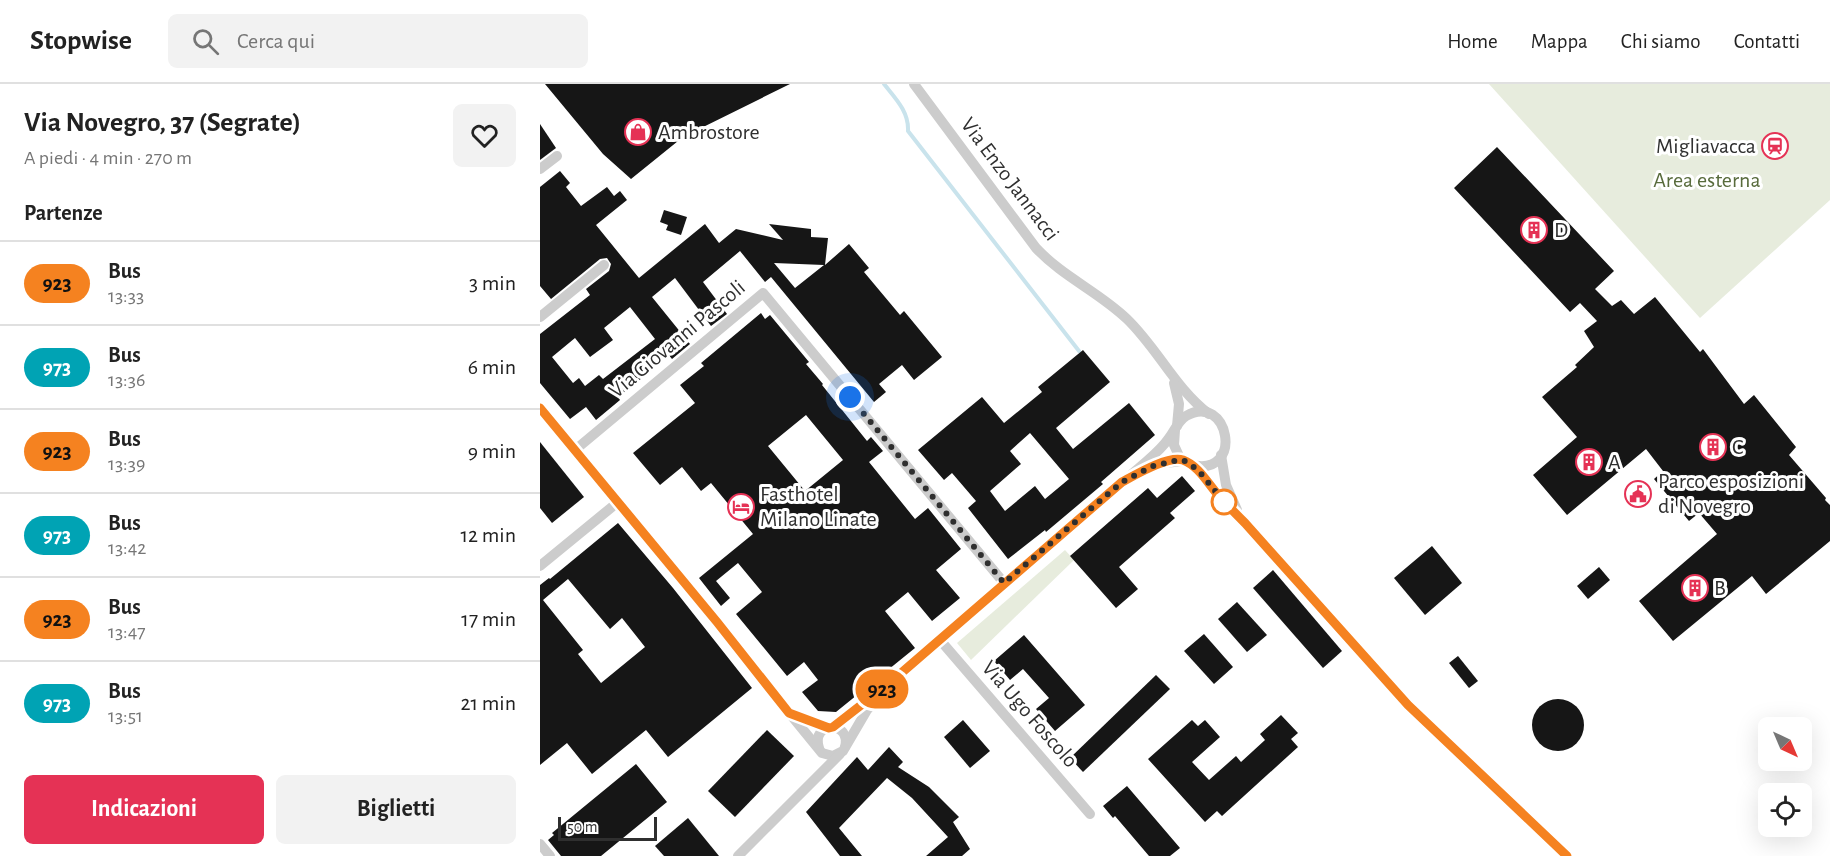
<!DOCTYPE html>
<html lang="it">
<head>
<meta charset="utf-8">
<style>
	:root { --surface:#fff; --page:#f2f2f2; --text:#222; --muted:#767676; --line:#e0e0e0; --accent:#e53255 }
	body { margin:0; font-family:"Alegreya Sans",sans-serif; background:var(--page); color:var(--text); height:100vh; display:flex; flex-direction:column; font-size:22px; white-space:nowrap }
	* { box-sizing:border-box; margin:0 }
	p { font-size:20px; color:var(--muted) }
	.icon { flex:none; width:33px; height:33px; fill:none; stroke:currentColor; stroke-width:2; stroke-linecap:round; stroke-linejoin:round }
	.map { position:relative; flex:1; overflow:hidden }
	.drawer { display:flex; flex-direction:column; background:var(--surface); width:540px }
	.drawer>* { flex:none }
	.badge { padding:0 12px; border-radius:20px; font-size:21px; line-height:39px }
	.needle { width:39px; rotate:136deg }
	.fabs { position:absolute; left:1218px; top:633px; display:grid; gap:12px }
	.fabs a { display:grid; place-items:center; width:54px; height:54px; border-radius:9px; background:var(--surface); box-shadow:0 6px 24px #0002; font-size:30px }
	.scale { position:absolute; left:18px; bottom:15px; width:99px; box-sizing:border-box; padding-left:6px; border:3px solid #2f2f2f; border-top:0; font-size:16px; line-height:21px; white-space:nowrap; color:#2f2f2f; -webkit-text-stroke:4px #fff; paint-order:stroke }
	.you { position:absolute; width:30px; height:30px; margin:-15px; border:4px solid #fff; border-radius:50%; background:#1a73e8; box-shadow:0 0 0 9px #1a73e833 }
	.map>.badge { position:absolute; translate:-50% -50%; box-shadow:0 0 0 3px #fff }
	h2 { padding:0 24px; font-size:22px; line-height:54px }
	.round { display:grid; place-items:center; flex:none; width:63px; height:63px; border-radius:9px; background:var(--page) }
	.headline { display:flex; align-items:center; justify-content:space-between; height:102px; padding:0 24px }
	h1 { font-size:28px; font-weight:600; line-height:45px }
	.primary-button { display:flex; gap:12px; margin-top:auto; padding:12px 24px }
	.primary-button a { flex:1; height:69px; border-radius:9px; background:var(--accent); color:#fff; font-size:24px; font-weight:600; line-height:69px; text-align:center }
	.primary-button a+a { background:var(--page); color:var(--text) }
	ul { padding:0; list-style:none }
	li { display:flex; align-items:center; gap:18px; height:84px; padding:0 24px; border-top:2px solid var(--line) }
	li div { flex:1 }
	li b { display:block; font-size:22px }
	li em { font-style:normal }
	li .badge { min-width:66px; font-weight:700; text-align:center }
	header { display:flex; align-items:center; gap:36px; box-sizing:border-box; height:84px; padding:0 30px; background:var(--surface); border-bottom:2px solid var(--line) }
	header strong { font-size:28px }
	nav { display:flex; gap:33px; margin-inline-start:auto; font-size:21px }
	.search { width:420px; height:54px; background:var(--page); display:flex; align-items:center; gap:15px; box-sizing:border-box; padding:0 21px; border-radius:9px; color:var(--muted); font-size:22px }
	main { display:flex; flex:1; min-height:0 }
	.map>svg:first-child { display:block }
</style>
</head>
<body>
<header>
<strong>Stopwise</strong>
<div class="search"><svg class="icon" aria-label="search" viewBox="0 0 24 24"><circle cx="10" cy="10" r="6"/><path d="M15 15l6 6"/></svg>Cerca qui</div>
<nav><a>Home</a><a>Mappa</a><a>Chi siamo</a><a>Contatti</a></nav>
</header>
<main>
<section class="drawer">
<div class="headline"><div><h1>Via Novegro, 37 (Segrate)</h1><p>A piedi · 4 min · 270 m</p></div><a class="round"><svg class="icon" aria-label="heart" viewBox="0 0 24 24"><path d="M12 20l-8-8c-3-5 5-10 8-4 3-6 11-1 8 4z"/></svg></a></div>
<h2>Partenze</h2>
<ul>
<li><span class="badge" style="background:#f58220;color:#111">923</span><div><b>Bus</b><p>13:33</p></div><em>3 min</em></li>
<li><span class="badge" style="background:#00a3b4;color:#fff">973</span><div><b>Bus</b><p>13:36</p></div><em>6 min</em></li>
<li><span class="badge" style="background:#f58220;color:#111">923</span><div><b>Bus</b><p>13:39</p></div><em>9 min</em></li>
<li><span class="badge" style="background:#00a3b4;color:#fff">973</span><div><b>Bus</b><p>13:42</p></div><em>12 min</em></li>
<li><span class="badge" style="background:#f58220;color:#111">923</span><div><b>Bus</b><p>13:47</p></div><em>17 min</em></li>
<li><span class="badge" style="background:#00a3b4;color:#fff">973</span><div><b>Bus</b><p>13:51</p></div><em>21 min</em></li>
</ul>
<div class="primary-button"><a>Indicazioni</a><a>Biglietti</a></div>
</section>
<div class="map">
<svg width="1290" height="772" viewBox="0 0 1290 772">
	<rect width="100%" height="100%" fill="#fff"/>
	<g fill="#e7ecdd">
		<polygon points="949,0 1290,0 1290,116 1160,234"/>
		<polygon points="525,466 534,476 431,576 417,559"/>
	</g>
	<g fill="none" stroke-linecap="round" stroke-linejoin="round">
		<path stroke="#c9e3ec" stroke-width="4" d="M344 0C356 15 369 28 368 47L539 267"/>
	</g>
	<g fill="#161616" fill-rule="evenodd">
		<polygon points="5,0 250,0 143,53 91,95 63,70"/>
		<polygon points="0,40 16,64 0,76"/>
		<polygon points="957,63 1074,187 1055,205 1072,222 1081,216 1094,230 1115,213 1160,268 1163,265 1204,320 1214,311 1256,363 1249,371 1286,414 1285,416 1290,421 1290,457 1226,510 1212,492 1133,557 1099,517 1177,450 1159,429 1149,437 1114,395 1123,387 1106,365 1027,431 993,391 1037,353 1002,313 1037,283 1035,281 1054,263 1044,247 1057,237 1040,219 1030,228 914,104"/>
		<path d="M20 87 30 99 26 103 41 122 67 103 74 112 80 107 87 116 56 141 99 194 165 140 179 159 196 145 243 156 229 140 271 145V153L288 154 285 181 309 160 329 184 324 188 360 231 364 227 402 273 374 296 362 281 339 300 346 308 334 318 231 193 225 198 200 167 163 198 187 230 171 242 135 194 112 213 150 260 132 275 128 270 100 292 102 294 78 313 80 316 56 336 46 323 30 335 0 299V250L50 211 46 205 69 187 71 180 67 174 60 175 11 215 0 202V103ZM234 179 284 181 255 204ZM90 223 115 255 63 295 59 291 45 302 39 294 33 299 12 273 35 254 50 273 73 256 64 244Z"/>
		<polygon points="124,126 147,133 141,151 126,146 128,141 120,138"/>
		<path d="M221 229 225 235 230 231 269 278 266 280 283 300 282 301 327 357 331 353 343 367 329 378 375 435 388 424 421 465 396 486 420 514 392 537 368 508 345 527 375 564 296 628 278 627 262 608 278 596 264 578 247 592 196 530 222 508 198 479 176 497 190 514 181 522 159 494 213 450 171 399 161 407 142 383 120 401 93 369 155 319 140 301 164 282 161 279ZM266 331 303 376 265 407 228 362Z"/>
		<path d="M543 266 570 298 516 344 533 365 589 319 615 351 561 398 563 400 506 448 505 446 468 475 428 424 436 417 412 389 404 396 378 366 442 313 464 339 502 308 498 303ZM490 349 529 395 505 415 495 402 465 427 450 407 481 380 470 367Z"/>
		<polygon points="0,358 44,413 12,439 0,424"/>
		<polygon points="642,392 655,407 630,429 635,434 579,483 598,505 576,524 530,472 608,404 617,414"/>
		<path d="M78 439 133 504 212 604 128 673 106 646 52 690 27 659 0 681V501L9 494 10 495ZM28 495 70 545 82 534 105 563 61 599 38 570 43 566 3 516Z"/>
		<polygon points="892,462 922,499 885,531 854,494"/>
		<polygon points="1059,483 1070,496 1048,515 1037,502"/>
		<polygon points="733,486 802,567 783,584 713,504"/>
		<polygon points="697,518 727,551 707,568 678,535"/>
		<polygon points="664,550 693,583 674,600 644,567"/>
		<polygon points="484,551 545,621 515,647 496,625 509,614 483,585 470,596 454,577"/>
		<polygon points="918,572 938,597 929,604 909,579"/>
		<polygon points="616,591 630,605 543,688 530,674"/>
		<circle cx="1018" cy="641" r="26"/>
		<polygon points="741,631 758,649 751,655 758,663 682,732 677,727 665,738 608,675 652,636 658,642 665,636 680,653 652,678 669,696 696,672 701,678 725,656 720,650"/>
		<polygon points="423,636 450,667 430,684 404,653"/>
		<polygon points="227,646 254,672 195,733 168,707"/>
		<polygon points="349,663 363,678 358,683 389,703 419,733 413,738 430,765 422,772 386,772 408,753 372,714 347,694 299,744 322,772 300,772 266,728 317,673 328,686"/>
		<polygon points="96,680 127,718 61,772 21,772 8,756 14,751 12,749"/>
		<polygon points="587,702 640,764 630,772 609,772 575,732 573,734 563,722"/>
		<polygon points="148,734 179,772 124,772 115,762"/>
	</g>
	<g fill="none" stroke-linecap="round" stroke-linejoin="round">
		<g stroke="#ccc" stroke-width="10">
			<path d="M374 0 496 164C523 193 559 208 587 235 618 265 635 304 669 330"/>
			<polyline points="0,85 17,72"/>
			<polyline points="0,233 64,181"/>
			<polyline points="634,299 639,320 637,342"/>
			<polyline points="0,324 282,669 293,672 303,667 327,626 338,613"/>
			<polyline points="635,346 634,361 639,372 658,386 680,413 705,439 868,621 1027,772"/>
			<polyline points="35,366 223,209 464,499"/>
			<polyline points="681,371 686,401 697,426"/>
			<polyline points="598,389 625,379 643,377"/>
			<polyline points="0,482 78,418"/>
			<polyline points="400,556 550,730"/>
			<polyline points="249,629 289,643"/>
			<path d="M293 643 352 597 607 377C615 370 623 363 629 354 635 346 638 337 646 332 689 307 705 393 652 381"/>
			<path d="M279 664C270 637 312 636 305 663"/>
			<polyline points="0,760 10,772"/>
			<polyline points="198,772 300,670"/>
		</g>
	</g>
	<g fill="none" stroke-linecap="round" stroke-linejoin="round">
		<defs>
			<path id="line" d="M0 324 177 538 249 629 289 644 293 643 352 597 582 398C595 391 628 371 643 376 659 382 668 400 679 412 687 421 696 430 705 439L868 621 1027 772"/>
		</defs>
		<use href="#line" stroke="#fff" stroke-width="14"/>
		<use href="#line" stroke="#f58220" stroke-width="9"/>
		<polyline stroke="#2f2f2f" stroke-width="6" stroke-dasharray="0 10.8" points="310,313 464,499 582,398 613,382 638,376 643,376 658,386 684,418"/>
	</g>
	<defs>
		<symbol id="shop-ring" viewBox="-11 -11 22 22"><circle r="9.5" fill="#fff" stroke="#e53255" stroke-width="1.5"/><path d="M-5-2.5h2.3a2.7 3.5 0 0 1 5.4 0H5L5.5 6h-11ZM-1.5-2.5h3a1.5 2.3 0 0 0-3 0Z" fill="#e53255"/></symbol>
		<symbol id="station-ring" viewBox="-11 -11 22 22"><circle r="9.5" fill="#fff" stroke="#e53255" stroke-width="1.5"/><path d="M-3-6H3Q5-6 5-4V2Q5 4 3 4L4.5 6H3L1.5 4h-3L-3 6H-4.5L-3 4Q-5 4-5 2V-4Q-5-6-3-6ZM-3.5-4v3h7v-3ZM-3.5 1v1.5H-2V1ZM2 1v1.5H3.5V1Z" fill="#e53255"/></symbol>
		<symbol id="building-ring" viewBox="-11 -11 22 22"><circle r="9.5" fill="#fff" stroke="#e53255" stroke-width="1.5"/><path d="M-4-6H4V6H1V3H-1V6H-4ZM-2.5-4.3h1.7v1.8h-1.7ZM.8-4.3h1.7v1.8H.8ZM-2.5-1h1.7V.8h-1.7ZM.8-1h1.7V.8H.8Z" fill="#e53255"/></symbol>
		<symbol id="civic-ring" viewBox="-11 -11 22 22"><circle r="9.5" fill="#fff" stroke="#e53255" stroke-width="1.5"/><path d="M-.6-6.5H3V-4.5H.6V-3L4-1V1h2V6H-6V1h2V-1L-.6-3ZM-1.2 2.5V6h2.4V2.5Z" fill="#e53255"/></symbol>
		<symbol id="hotel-ring" viewBox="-11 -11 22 22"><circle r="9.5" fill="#fff" stroke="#e53255" stroke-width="1.5"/><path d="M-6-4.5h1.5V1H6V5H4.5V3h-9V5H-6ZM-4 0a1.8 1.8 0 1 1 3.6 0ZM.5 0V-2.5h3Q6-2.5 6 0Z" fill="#e53255"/></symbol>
	</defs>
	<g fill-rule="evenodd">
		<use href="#shop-ring" x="83" y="33" width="30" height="30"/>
		<use href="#station-ring" x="1220" y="47" width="30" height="30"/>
		<use href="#building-ring" x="979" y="131" width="30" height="30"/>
		<use href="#building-ring" x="1158" y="348" width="30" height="30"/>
		<use href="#building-ring" x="1034" y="363" width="30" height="30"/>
		<use href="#civic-ring" x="1083" y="395" width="30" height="30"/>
		<use href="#hotel-ring" x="186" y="408" width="30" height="30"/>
		<use href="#building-ring" x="1140" y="489" width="30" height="30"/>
	</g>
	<circle fill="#fff" stroke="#f58220" stroke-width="3" cx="684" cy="418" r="12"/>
	<g text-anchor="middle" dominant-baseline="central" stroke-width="6" stroke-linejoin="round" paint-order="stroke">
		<g font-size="22" fill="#2f2f2f" stroke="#fff" text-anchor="start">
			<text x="118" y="48">Ambrostore</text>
			<text x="1216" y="62" text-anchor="end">Migliavacca</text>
			<text x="1014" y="146">D</text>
			<text x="1192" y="363">C</text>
			<text x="1068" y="378">A</text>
			<text x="1118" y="397">Parco esposizioni<tspan x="1118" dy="25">di Novegro</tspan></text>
			<text x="220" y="410">Fasthotel<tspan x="220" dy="25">Milano Linate</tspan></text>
			<text x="1174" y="504">B</text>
		</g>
		<g font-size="22" fill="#2f2f2f" stroke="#fff">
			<text transform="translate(470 95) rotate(53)">Via Enzo Jannacci</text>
			<text transform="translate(137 255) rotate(-40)">Via Giovanni Pascoli</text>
			<text transform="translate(490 630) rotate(49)">Via Ugo Foscolo</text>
		</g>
		<g font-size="22" fill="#586b3c" stroke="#fff">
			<text x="1167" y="96">Area esterna</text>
		</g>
	</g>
</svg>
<div class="fabs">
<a><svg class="needle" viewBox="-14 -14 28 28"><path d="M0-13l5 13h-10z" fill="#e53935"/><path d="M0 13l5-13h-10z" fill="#767676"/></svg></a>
<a><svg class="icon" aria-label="locate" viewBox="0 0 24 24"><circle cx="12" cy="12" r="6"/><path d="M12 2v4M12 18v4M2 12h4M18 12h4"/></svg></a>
</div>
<div class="scale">50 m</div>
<div class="you" style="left:310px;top:313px"></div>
<b class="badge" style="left:342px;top:605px;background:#f58220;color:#111">923</b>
</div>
</main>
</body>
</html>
